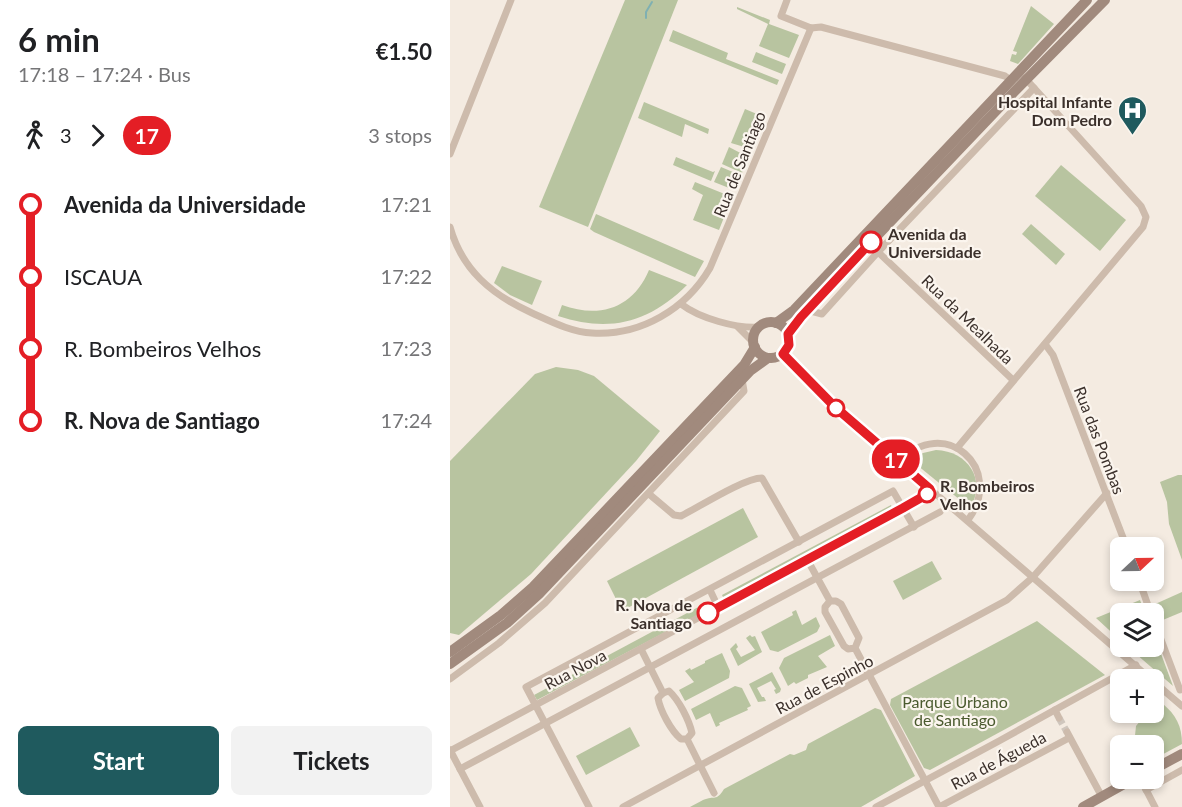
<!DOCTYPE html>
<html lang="en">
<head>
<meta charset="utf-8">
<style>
	:root { --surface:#fff; --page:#f2f2f2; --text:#202124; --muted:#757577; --accent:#1f5a5e }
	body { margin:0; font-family:Lato,sans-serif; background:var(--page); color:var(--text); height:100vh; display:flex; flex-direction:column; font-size:22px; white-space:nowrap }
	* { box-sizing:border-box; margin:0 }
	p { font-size:20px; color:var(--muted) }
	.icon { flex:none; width:33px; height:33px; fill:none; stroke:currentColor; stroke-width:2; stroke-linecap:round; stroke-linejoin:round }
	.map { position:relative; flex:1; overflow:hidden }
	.details { display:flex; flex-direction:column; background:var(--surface); width:450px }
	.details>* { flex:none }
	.badge { padding:0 12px; border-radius:20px; font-size:21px; line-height:39px }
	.needle { width:39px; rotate:68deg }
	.tools { position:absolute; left:660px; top:537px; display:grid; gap:12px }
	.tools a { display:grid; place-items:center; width:54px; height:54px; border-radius:9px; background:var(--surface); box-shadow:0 3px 9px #0003; font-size:30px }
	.map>.badge { position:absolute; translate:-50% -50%; box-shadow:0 0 0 3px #fff }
	.legs { display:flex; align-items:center; gap:9px; height:66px; padding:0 18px; font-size:20px }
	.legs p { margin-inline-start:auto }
	.headline { display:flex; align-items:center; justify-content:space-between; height:102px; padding:0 18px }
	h1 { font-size:33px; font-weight:700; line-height:45px }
	.cta { display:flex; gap:12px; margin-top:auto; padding:12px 18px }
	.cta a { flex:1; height:69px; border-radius:9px; background:var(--accent); color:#fff; font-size:24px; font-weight:700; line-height:69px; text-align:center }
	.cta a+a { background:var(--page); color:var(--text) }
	ul { padding:0 18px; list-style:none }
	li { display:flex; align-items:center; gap:21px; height:72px; font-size:22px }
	li i { display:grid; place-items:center; width:9px; height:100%; margin:0 8px; background:currentColor }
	li i::after { content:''; width:15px; height:15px; margin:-8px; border:4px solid; border-radius:50%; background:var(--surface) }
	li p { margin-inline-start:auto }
	li:first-child i { background:linear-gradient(#0000 50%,currentColor 0) }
	li:last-child i { background:linear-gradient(currentColor 50%,#0000 0) }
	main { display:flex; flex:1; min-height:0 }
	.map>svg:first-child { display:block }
</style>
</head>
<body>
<main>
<section class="details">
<div class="headline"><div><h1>6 min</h1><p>17:18 – 17:24 · Bus</p></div><b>€1.50</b></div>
<div class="legs"><svg class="icon" aria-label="walk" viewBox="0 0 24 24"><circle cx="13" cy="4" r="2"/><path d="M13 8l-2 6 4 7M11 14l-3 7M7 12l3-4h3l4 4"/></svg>3<svg class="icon" aria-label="forward" viewBox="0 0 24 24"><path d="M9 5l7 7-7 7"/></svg><b class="badge" style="background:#e41e25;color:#fff">17</b><p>3 stops</p></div>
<ul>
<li><i style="color:#e41e25"></i><b>Avenida da Universidade</b><p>17:21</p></li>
<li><i style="color:#e41e25"></i><span>ISCAUA</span><p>17:22</p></li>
<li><i style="color:#e41e25"></i><span>R. Bombeiros Velhos</span><p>17:23</p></li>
<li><i style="color:#e41e25"></i><b>R. Nova de Santiago</b><p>17:24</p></li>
</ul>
<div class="cta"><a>Start</a><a>Tickets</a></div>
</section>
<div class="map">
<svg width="732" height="807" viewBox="0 0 732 807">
	<rect width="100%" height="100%" fill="#f4ebe1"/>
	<g fill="#b8c4a0">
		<polygon points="175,0 228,0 138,227 89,207"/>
		<polygon points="581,6 604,24 568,64 560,61 562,54 566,55 567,52 563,51"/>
		<polygon points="287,7 320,20 319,24 349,35 339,58 309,46 318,24 287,9"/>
		<polygon points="223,30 278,53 276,59 329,80 327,85 219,41"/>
		<polygon points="306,52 336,64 332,74 302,62"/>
		<polygon points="194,102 259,129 258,134 235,124 232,137 188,118"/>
		<polygon points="295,109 314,117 301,149 281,143"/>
		<polygon points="279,147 298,157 292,173 272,164"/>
		<polygon points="226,157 263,172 265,171 261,181 223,165"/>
		<polygon points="611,165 676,220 650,251 585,196"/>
		<polygon points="271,167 290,175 284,190 264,182"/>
		<polygon points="245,182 282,197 269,230 243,220 253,195 242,189"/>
		<polygon points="146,214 254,261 245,277 144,232 140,229"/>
		<polygon points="581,224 615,254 606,265 572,234"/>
		<polygon points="52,266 92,281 82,305 60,295 44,283"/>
		<path d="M199 270 237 285C199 323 159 333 108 316L112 305C150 319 183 308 199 270Z"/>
		<polygon points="106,367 128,370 144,376 210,431 186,461 81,574 9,635 0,633 0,461 85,374"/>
		<path d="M486 450C518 451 537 480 520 508L462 461 473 453Z"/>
		<polygon points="728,475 732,475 732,560 719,524 717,502 710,482"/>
		<polygon points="441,505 443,510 275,601 272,595"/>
		<polygon points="293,508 308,537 172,611 157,581"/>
		<polygon points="482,561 492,579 453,600 443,581"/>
		<polygon points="732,592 732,612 708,622 703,605"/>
		<polygon points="690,600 695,613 670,614 670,640 646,618"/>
		<polygon points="254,604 257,610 87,700 84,695"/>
		<polygon points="346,610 352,625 366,617 370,626 367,632 328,652 320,650 311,632 343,615 342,612"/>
		<polygon points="587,621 655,675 480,770 474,768 440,705 441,699"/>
		<polygon points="300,635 302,637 305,636 312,652 288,666 280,649 286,643 288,647 286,649 291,657 305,650 296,638"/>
		<polygon points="380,635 385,646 368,656 377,667 358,675 358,678 346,684 344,682 338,686 329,668 334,658"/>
		<polygon points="704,635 723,686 678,647 704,646"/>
		<polygon points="272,653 280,671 279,678 235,701 229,690 244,682 235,671 240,668 241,670 255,663 255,661"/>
		<polygon points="322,672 331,689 330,692 326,694 324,690 326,689 321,681 307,688 312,697 314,697 316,701 308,702 299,684"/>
		<polygon points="285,686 292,688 301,706 297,708 298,710 269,723 270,725 266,727 260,713 246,720 241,709"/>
		<path d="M713 704C726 715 732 726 732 744L704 759V746L684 745 686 726 695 715 704 712V709Z"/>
		<path d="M425 708 431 710 465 776 411 807H240C244 805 249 802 253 800 265 795 266 802 274 789L340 754 344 755 356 750 358 744Z"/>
		<polygon points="180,727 190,746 136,775 126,756"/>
	</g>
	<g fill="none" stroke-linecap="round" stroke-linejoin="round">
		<polyline stroke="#7fb0b2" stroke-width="2" points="196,18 196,12 202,2"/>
		<polyline stroke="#cfc6bd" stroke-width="7" stroke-dasharray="7 3.5" stroke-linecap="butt" points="609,718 617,732"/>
		<g stroke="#cdbbac" stroke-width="7">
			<polyline points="337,0 331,16 361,28 371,27 555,76 562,81"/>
			<polyline points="0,154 61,0"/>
			<path d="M0 227C12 270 42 295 82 313 100 321 121 332 142 333 191 336 236 309 260 268L361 28"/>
			<polyline points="428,252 563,380"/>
			<path d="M231 304C249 318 287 329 310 327"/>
			<polyline points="357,310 372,314 428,252 584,88"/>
			<polyline points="288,327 304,343"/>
			<polyline points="595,344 603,355 677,548"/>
			<polyline points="333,354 385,407 732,706"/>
			<polyline points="507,448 693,227 696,217 691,206 575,78"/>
			<path d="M449 462C494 414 556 468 518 520"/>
			<path d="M199 494 224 515 231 516C249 507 294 478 312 478L349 542"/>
			<polyline points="357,559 380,601"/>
			<polyline points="689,580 701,614"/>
			<polyline points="260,590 268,607"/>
			<polyline points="704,621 730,690"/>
			<polyline points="405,648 398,649 394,646 375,612 375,607 380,601 386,601 391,604 409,638 405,648 489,807"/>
			<polyline points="191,649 213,693"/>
			<polyline points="0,679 49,643 95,603 294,391 292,379"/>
			<path d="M219 691C229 700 239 720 242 733L237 739H231C221 731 210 710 208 698L213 693Z"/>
			<polyline points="605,710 609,718"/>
			<polyline points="617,732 652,797"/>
			<polyline points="237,739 264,793"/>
			<polyline points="0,750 30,807"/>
			<polyline points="0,751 453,508 474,496 480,489"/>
			<polyline points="10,769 490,512"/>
			<polyline points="690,778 705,807"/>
			<polyline points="696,790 732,770"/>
			<polyline points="139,807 76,687 443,491 464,527"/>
			<polyline points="173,807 557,600 583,577 657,493"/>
			<polyline points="426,807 549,741 686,665"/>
			<polyline points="489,807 619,738"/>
		</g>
		<g stroke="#a18a7d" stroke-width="10">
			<circle cx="321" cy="340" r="18"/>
			<polyline points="326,323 344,310 637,0"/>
			<polyline points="338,334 357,310 421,242 562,94 655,0"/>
			<polyline points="0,652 51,615 83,587 294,365 305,347"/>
			<polyline points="0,664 57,623 89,594 300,371 318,358"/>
			<polyline points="704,769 732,754"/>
			<polyline points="633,807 685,778"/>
		</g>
	</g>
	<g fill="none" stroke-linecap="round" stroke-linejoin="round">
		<defs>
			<polyline id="line-1" points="258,613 453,508 474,496 480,489 385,407 333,354 339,345 338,334 351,317 421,242"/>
		</defs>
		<use href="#line-1" stroke="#fff" stroke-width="14"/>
		<use href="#line-1" stroke="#e41e25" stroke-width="9"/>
	</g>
	<defs>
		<symbol id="hospital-pin" viewBox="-11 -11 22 30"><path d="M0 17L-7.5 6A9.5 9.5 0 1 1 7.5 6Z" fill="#1f5a5e" stroke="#fbf5ee"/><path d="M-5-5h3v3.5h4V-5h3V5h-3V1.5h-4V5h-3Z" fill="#fff"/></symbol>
	</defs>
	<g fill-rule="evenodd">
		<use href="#hospital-pin" x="666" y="94" width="33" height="45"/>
	</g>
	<g fill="#fff" stroke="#e41e25" stroke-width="3">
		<circle cx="421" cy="242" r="10"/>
		<circle cx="386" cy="408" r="8"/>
		<circle cx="477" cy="494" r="8"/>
		<circle cx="258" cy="613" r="10"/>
	</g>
	<g text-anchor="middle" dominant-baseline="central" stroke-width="4.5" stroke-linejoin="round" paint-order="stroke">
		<g font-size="16" font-weight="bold" fill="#3b302b" stroke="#fbf5ee" text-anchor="end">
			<text x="662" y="101">Hospital Infante<tspan x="662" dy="18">Dom Pedro</tspan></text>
		</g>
		<g font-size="16" fill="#3b302b" stroke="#fbf5ee">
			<text transform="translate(289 164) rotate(-68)">Rua de Santiago</text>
			<text transform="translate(518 319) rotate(44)">Rua da Mealhada</text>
			<text transform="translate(650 440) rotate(69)">Rua das Pombas</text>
			<text transform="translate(125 669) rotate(-28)">Rua Nova</text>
			<text transform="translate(374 684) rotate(-28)">Rua de Espinho</text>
			<text transform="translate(548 760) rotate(-28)">Rua de Águeda</text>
		</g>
		<g font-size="16" font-weight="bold" fill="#3b302b" stroke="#fbf5ee" text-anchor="start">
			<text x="438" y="233">Avenida da<tspan x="438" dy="18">Universidade</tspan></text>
			<text x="490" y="485">R. Bombeiros<tspan x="490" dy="18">Velhos</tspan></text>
			<text x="242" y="604" text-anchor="end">R. Nova de<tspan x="242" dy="18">Santiago</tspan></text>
		</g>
		<g font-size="16" fill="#4a5a2e" stroke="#fbf5ee">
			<text x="505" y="701">Parque Urbano<tspan x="505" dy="18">de Santiago</tspan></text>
		</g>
	</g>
</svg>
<div class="tools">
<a><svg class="needle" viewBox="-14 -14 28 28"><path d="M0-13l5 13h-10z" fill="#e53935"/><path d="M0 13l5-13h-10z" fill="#757577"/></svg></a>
<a><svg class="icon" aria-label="layers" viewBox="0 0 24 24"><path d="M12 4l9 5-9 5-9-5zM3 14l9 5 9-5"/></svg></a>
<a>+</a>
<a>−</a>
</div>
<b class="badge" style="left:446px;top:459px;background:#e41e25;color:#fff">17</b>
</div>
</main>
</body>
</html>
